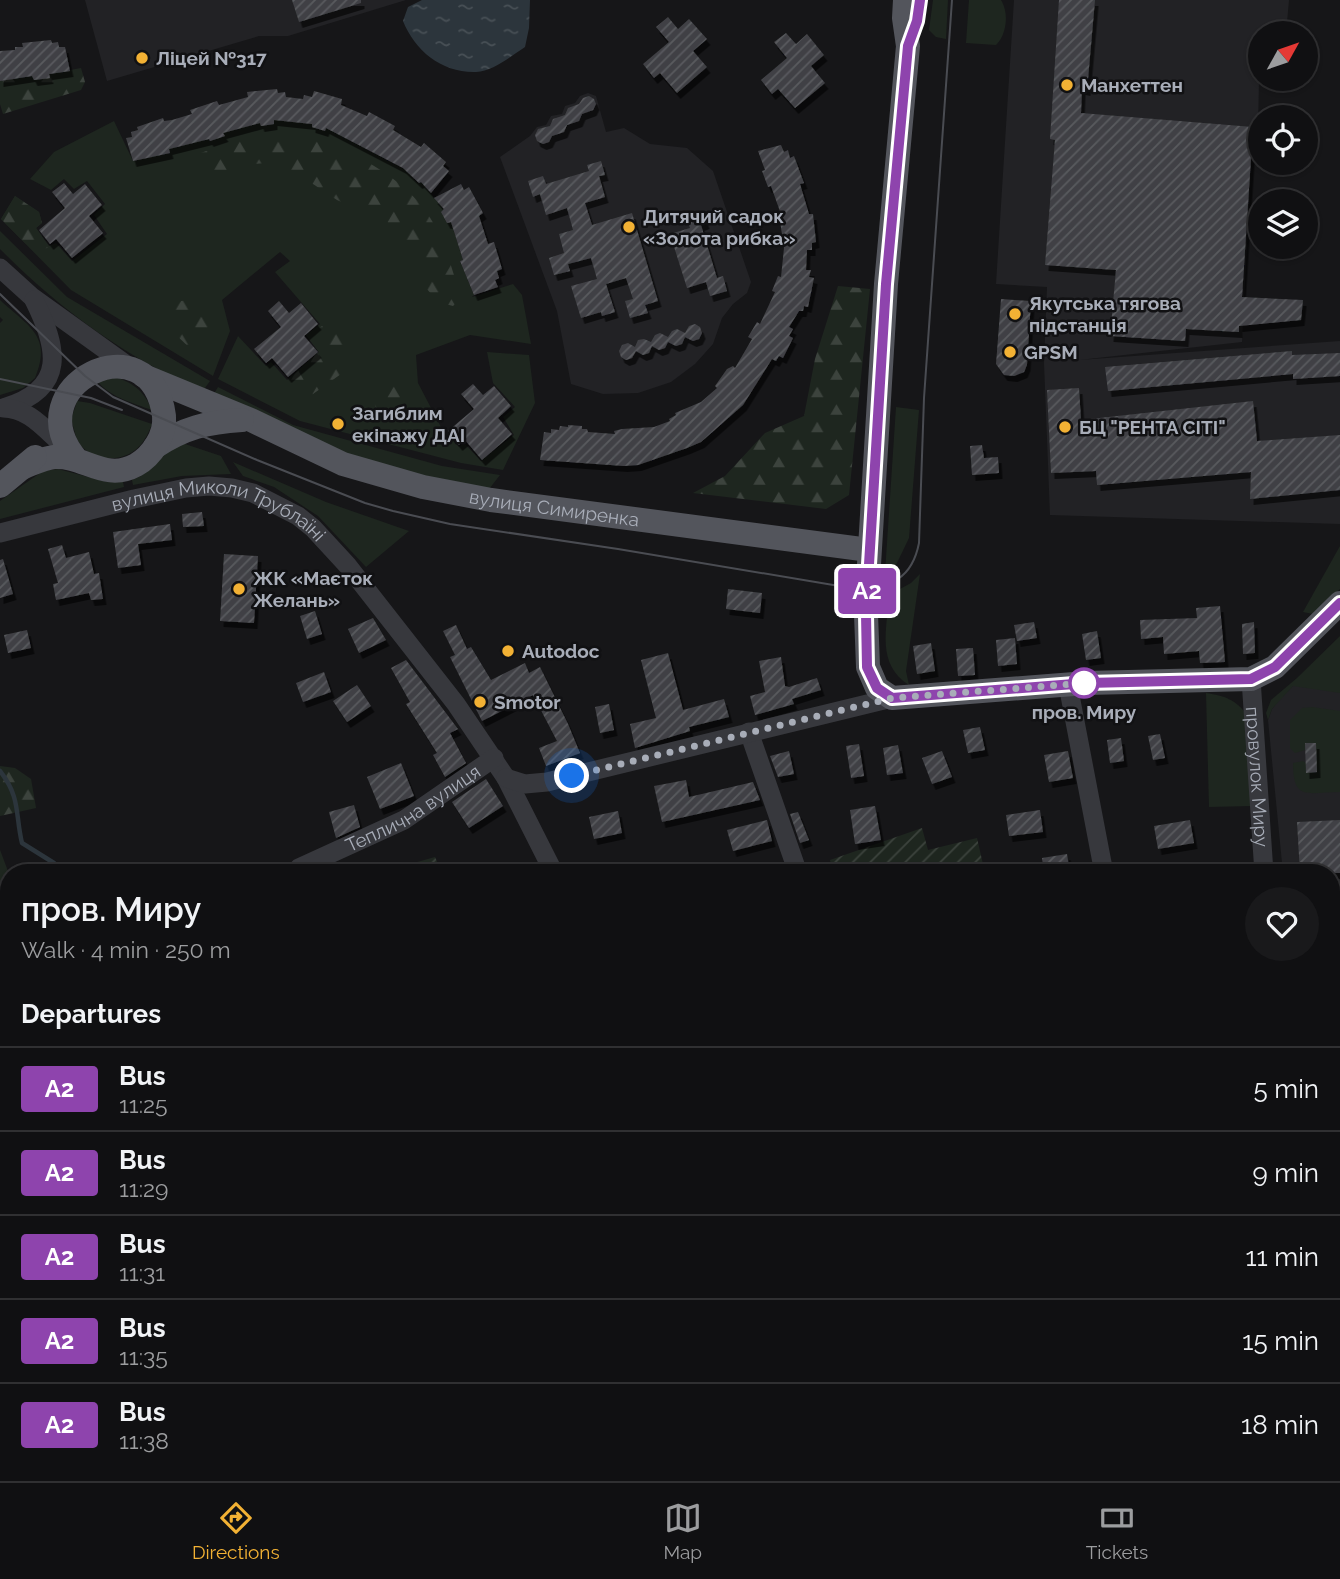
<!DOCTYPE html>
<html lang="en">
<head>
<meta charset="utf-8">
<style>
	:root { --surface:#101012; --page:#19191b; --text:#f1f3f6; --muted:#9c9d9f; --line:#303032; --accent:#f2b134 }
	body { margin:0; font-family:Raleway,sans-serif; background:var(--page); color:var(--text); height:100vh; display:flex; flex-direction:column; font-size:26px; white-space:nowrap }
	* { box-sizing:border-box; margin:0 }
	p { font-size:23px; color:var(--muted) }
	.icon { flex:none; width:38px; height:38px; fill:none; stroke:currentColor; stroke-width:2; stroke-linecap:round; stroke-linejoin:round }
	.map { position:relative; flex:1; overflow:hidden }
	.details { position:absolute; left:0px; top:864px; width:1340px; height:618px; display:flex; flex-direction:column; background:var(--surface); border-radius:28px 28px 0 0; box-shadow:0 2px 5px #0004,0 0 0 2px var(--line) }
	.details>* { flex:none }
	.badge { padding:0 14px; border-radius:5px; font-size:24px; line-height:46px }
	.needle { width:46px; rotate:50deg }
	.controls { position:absolute; left:1248px; top:21px; display:grid; gap:14px }
	.controls a { display:grid; place-items:center; width:70px; height:70px; border-radius:50%; background:var(--surface); box-shadow:0 2px 5px #0004,0 0 0 2px var(--line); font-size:35px }
	.you { position:absolute; width:35px; height:35px; margin:-18px; border:5px solid #fff; border-radius:50%; background:#1a73e8; box-shadow:0 0 0 10px #1a73e833 }
	.map>.badge { position:absolute; translate:-50% -50%; box-shadow:0 0 0 4px #fff }
	h2 { padding:0 21px; font-size:26px; line-height:63px }
	.round { display:grid; place-items:center; flex:none; width:74px; height:74px; border-radius:37px; background:var(--page) }
	.head { display:flex; align-items:center; justify-content:space-between; height:119px; padding:0 21px }
	h1 { font-size:33px; font-weight:600; line-height:52px }
	ul { padding:0; list-style:none }
	li { display:flex; align-items:center; gap:21px; height:84px; padding:0 21px; border-top:2px solid var(--line) }
	li div { flex:1 }
	li b { display:block; font-size:26px }
	li em { font-style:normal }
	li .badge { min-width:77px; font-weight:700; text-align:center }
	.dock { display:flex; justify-content:space-around; align-items:center; height:98px; border-top:2px solid var(--line); background:var(--surface); font-size:19px; color:var(--muted) }
	.dock a { display:grid; justify-items:center; gap:4px }
	.dock .active { color:var(--accent) }
	.map>svg:first-child { display:block }
</style>
</head>
<body>
<div class="map">
<svg width="1340" height="1481" viewBox="0 0 1340 1481">
	<defs>
		<pattern id="forest-firs" width="22" height="20" patternUnits="userSpaceOnUse" patternTransform="scale(1.75)"><rect width="22" height="20" fill="#1e261f"/><path d="M5 1l3.5 6h-7zM16 11l3.5 6h-7z" fill="#3c433d"/></pattern>
		<pattern id="garden-furrows" width="10" height="10" patternUnits="userSpaceOnUse" patternTransform="scale(1.75)"><rect width="10" height="10" fill="#1e261f"/><path d="M-1 1l2-2M0 10L10 0M9 11l2-2" fill="none" stroke="#3c433d"/></pattern>
		<pattern id="water-ripples" width="26" height="14" patternUnits="userSpaceOnUse" patternTransform="scale(1.75)"><rect width="26" height="14" fill="#2c353c"/><path d="M2 4q2-2 4 0t4 0M15 11q2-2 4 0t4 0" fill="none" stroke="#485056"/></pattern>
		<pattern id="building-hatch" width="6" height="6" patternUnits="userSpaceOnUse" patternTransform="scale(1.75)"><rect width="6" height="6" fill="#404145"/><path d="M-1 1l2-2M0 6l6-6M5 7l2-2" fill="none" stroke="#595a5e"/></pattern>
		<filter id="shadow"><feDropShadow dx="3.5" dy="6" stdDeviation="0" flood-color="#0009"/></filter>
	</defs>
	<rect width="100%" height="100%" fill="#161618"/>
	<g fill="#222225">
		<polygon points="85,0 406,0 288,36 259,36 107,81"/>
		<polygon points="1014,0 1289,0 1286,33 1260,33 1258,128 1253,128 1242,342 1079,360 1340,341 1340,524 1050,515 1044,363 1047,287 996,284"/>
		<polygon points="588,93 596,96 606,132 624,128 650,144 687,148 713,171 751,282 747,293 733,304 722,318 713,344 695,364 671,382 638,393 603,394 571,384 557,311 500,157 530,136 537,127 546,125 551,116 562,114 565,106 575,103 580,96"/>
		<polygon points="1340,641 1340,1114 1332,1068 1332,873 1283,873 1268,720 1272,709 1281,697"/>
		<polygon points="1340,1364 1340,1481 1180,1481 1181,1474 1332,1474 1332,1367"/>
	</g>
	<g fill="#1e261f">
		<polygon points="933,0 948,0 946,39 936,37 929,30"/>
		<path d="M969 0H1001C1009 13 1007 34 996 45L966 43Z"/>
		<polygon points="274,120 312,124 325,131 326,128 409,172 409,174 418,183 421,182 444,209 451,222 463,260 460,261 474,295 472,297 513,284 522,295 531,344 470,335 416,355 418,383 441,427 459,447 464,443 481,461 514,435 503,417 515,407 493,383 487,352 529,355 535,403 503,470 461,463 300,421 218,379 238,336 266,366 271,362 287,380 319,352 306,335 320,324 275,272 290,261 280,252 222,300 230,331 213,376 71,290 1,219 15,196 39,212 42,223 36,228 49,246 56,243 72,261 107,234 94,215 105,204 87,181 74,189 64,179 51,190 30,179 54,152 114,121 133,161 170,153 169,149 209,139 210,141 224,135 223,133 260,123 274,124"/>
		<path d="M0 231 67 297 210 381 202 392C121 353 64 313 0 249Z"/>
		<path d="M0 300C28 326 53 336 35 378L23 388 0 395V323L3 320 0 317Z"/>
		<path d="M107 375C129 380 143 388 152 410 135 404 107 396 97 380Z"/>
		<polygon points="218,387 293,425 442,466 500,475 486,493 353,460 212,397"/>
		<path d="M77 401 90 403 152 424C147 437 141 448 129 454 109 464 80 456 75 433 74 428 71 422 72 417 73 412 76 406 77 401Z"/>
		<polygon points="896,407 919,410 909,538 896,565 885,573"/>
		<polygon points="179,442 221,456 231,474 182,476 133,485 132,480 141,476"/>
		<polygon points="233,462 326,502 409,531 366,567 318,516 274,487 243,476"/>
		<polygon points="58,469 107,482 123,482 124,487 0,519 0,501 43,471"/>
		<polygon points="1340,546 1340,589 1313,614 1303,612"/>
		<path d="M920 574 906 671 909 685C876 664 887 629 889 595L911 583Z"/>
		<polygon points="1340,636 1340,693 1293,686 1272,709 1268,720 1266,713 1271,700 1297,678"/>
		<path d="M1206 693C1225 696 1235 699 1247 715L1252 806 1209 807Z"/>
		<path d="M1312 707 1340 711V792C1308 792 1293 802 1293 763L1303 761 1306 763 1316 743H1305V750L1295 753 1290 748V720L1302 708Z"/>
	</g>
	<g fill="url(#forest-firs)">
		<polygon points="81,68 85,82 81,90 3,114 0,104 0,81 32,76 50,78 49,74"/>
		<path d="M274 135C284 136 296 134 306 137 348 148 402 176 427 213 444 238 452 269 461 298L453 306 438 302 421 282 419 259 413 246 387 222 337 200 295 172 266 163 242 165 228 175 207 181 193 167 198 154 237 140Z"/>
		<polygon points="15,196 39,212 42,223 36,228 49,247 38,252 25,243 1,219"/>
		<polygon points="838,286 870,289 849,495 826,509 693,493 725,476 765,433 804,416 815,359"/>
		<polygon points="198,299 216,319 212,339 193,351 174,333 168,314 181,301"/>
		<polygon points="342,323 352,347 341,374 313,394 296,398 287,381 319,352 306,335 324,325"/>
		<polygon points="401,377 412,401 405,413 389,424 377,411 371,392 384,379"/>
		<polygon points="0,766 15,768 31,779 36,808 0,816"/>
		<polygon points="0,850 9,874 9,939 0,924"/>
	</g>
	<g fill="url(#garden-furrows)">
		<polygon points="922,828 928,850 977,838 985,873 833,873 830,860"/>
		<polygon points="435,857 442,873 379,873"/>
		<polygon points="9,1002 9,1066 0,1080 0,1004"/>
		<polygon points="9,1359 9,1474 26,1474 26,1481 0,1481 0,1360"/>
		<rect x="309" y="1474" width="126" height="7"/>
	</g>
	<path fill="url(#water-ripples)" d="M422 0H530L529 28 525 47C511 56 493 71 476 72 442 73 415 51 403 21L408 7Z"/>
	<g fill="none" stroke-linecap="round" stroke-linejoin="round">
		<g stroke="#2c353c" stroke-width="4.5">
			<path d="M0 771C21 798 15 814 22 843L54 863 62 873"/>
			<polyline points="92,1481 93,1474"/>
		</g>
	</g>
	<g fill="url(#building-hatch)" filter="url(#shadow)">
		<polygon points="292,0 361,0 361,3 299,22"/>
		<polygon points="1059,0 1095,0 1087,90 1082,89 1081,113 1253,127 1242,297 1303,300 1301,320 1239,326 1239,332 1186,329 1185,341 1110,336 1116,270 1045,265 1055,140 1050,139"/>
		<polygon points="668,17 678,29 689,19 707,39 693,51 707,67 677,93 660,73 654,78 643,64 669,42 656,27"/>
		<polygon points="786,33 796,44 807,34 824,55 811,66 825,83 795,108 778,89 772,94 761,80 787,58 774,42"/>
		<polygon points="51,40 52,43 58,42 59,47 65,47 70,71 49,74 50,78 34,80 32,76 0,81 0,51 15,50 15,47 23,47 22,43"/>
		<polygon points="277,89 278,93 285,92 286,97 303,99 304,95 312,97 314,91 342,99 341,105 367,116 369,112 395,126 393,130 421,147 424,143 446,162 443,166 449,171 431,193 421,182 419,183 403,168 326,128 325,131 312,127 312,124 274,120 274,124 261,126 260,123 223,133 225,136 210,141 209,139 169,149 170,153 133,161 126,138 132,137 131,132 138,130 137,127 163,118 164,121 172,120 192,114 190,110 217,101 219,105 248,97 247,92"/>
		<polygon points="589,96 594,99 596,104 593,110 582,114 579,121 567,125 564,132 552,136 549,142 543,144 537,141 535,135 538,129 550,126 553,119 565,115 568,108 579,104 583,98"/>
		<polygon points="781,145 784,152 788,150 790,158 794,156 804,183 800,184 809,214 813,214 816,242 812,243 812,250 807,250 806,270 811,270 809,277 814,278 808,307 804,306 803,311 799,311 789,327 793,329 789,336 793,338 783,358 779,356 776,361 772,359 743,405 701,442 687,448 638,465 624,466 540,460 544,432 551,433 551,429 559,430 560,426 568,427 568,425 582,426 582,429 587,429 588,432 615,434 614,431 622,429 654,427 670,421 669,419 676,415 675,413 701,402 717,388 715,386 727,369 733,366 735,368 752,339 748,337 757,322 760,324 775,292 772,291 778,276 781,277 784,248 780,221 783,220 771,186 768,187 762,171 765,170 758,151"/>
		<polygon points="601,161 605,175 599,176 605,197 585,203 592,225 632,213 658,301 645,305 648,313 630,318 625,301 633,299 626,278 606,284 615,312 602,316 601,312 581,318 571,286 597,279 591,258 568,264 570,271 554,275 549,258 564,253 559,234 573,230 567,208 546,215 540,194 533,197 528,181 543,176 546,184 589,171 587,165"/>
		<polygon points="64,183 73,194 85,184 102,205 89,216 103,233 72,258 56,239 50,244 39,230 65,208 52,192"/>
		<polygon points="461,184 464,190 469,187 483,213 479,216 488,244 494,242 502,269 497,271 499,278 495,280 498,287 474,295 460,261 463,260 451,222 447,223 441,212 444,209 434,198"/>
		<polygon points="702,211 706,223 701,225 717,278 723,276 727,291 710,296 706,282 687,288 670,234 690,228 686,216"/>
		<polygon points="1001,299 1031,301 1027,365 1024,372 1014,376 1004,375 996,364"/>
		<polygon points="279,301 289,313 301,303 318,324 304,336 318,352 288,377 272,358 266,363 254,349 281,327 268,311"/>
		<polygon points="695,324 700,327 702,333 699,339 693,341 685,337 682,344 676,346 668,342 665,348 659,350 652,346 649,353 643,355 636,351 632,358 626,360 621,357 619,351 622,345 628,343 635,347 638,340 644,339 651,342 655,335 660,333 668,337 672,331 677,329 685,333 689,326"/>
		<polygon points="1292,351 1292,355 1340,353 1340,376 1293,379 1293,374 1108,391 1105,367"/>
		<polygon points="473,384 483,395 494,386 511,406 498,418 512,434 482,460 465,440 459,445 448,431 474,409 461,394"/>
		<polygon points="1079,388 1081,420 1253,401 1257,441 1340,435 1340,490 1250,499 1251,472 1097,485 1096,471 1051,473 1047,390"/>
		<polygon points="982,445 984,458 998,457 999,473 972,475 970,446"/>
		<polygon points="202,512 204,526 183,527 182,514"/>
		<polygon points="170,524 172,540 138,544 141,565 118,568 113,532"/>
		<polygon points="62,545 66,558 89,552 94,574 99,573 103,599 91,600 89,593 56,600 53,584 58,583 48,549"/>
		<polygon points="224,554 258,556 254,623 220,621"/>
		<polygon points="3,559 13,594 0,598 0,560"/>
		<polygon points="728,589 762,593 760,613 726,609"/>
		<polygon points="1220,606 1225,662 1200,663 1199,651 1164,654 1163,637 1141,639 1140,620 1197,618 1196,608"/>
		<polygon points="315,611 322,634 307,639 300,616"/>
		<polygon points="373,618 386,640 359,653 348,629"/>
		<polygon points="1034,622 1037,638 1017,641 1014,625"/>
		<polygon points="1254,622 1255,653 1243,654 1242,624"/>
		<polygon points="456,625 467,649 471,647 491,680 525,663 529,673 540,667 568,724 580,753 546,766 539,748 557,741 533,695 482,721 450,657 455,655 443,631"/>
		<polygon points="27,630 31,648 8,653 4,635"/>
		<polygon points="1097,631 1101,658 1086,660 1082,634"/>
		<polygon points="1015,638 1017,664 998,666 996,640"/>
		<polygon points="931,643 935,671 917,674 913,646"/>
		<polygon points="973,648 975,675 958,676 956,649"/>
		<polygon points="668,653 683,710 724,699 729,717 689,727 690,731 635,748 630,724 656,718 641,660"/>
		<polygon points="781,657 785,686 789,687 817,678 821,690 792,699 794,704 755,715 750,696 765,692 759,661"/>
		<polygon points="406,660 458,729 450,733 466,763 445,777 433,755 437,753 406,704 410,702 391,668"/>
		<polygon points="324,672 331,692 303,702 296,683"/>
		<polygon points="357,685 371,706 347,722 333,701"/>
		<polygon points="609,704 614,730 600,733 595,707"/>
		<polygon points="980,727 985,750 968,753 963,730"/>
		<polygon points="1160,734 1165,758 1153,760 1148,736"/>
		<polygon points="1121,738 1124,761 1110,763 1107,740"/>
		<polygon points="1305,743 1316,743 1317,772 1306,773"/>
		<polygon points="859,744 864,776 851,778 846,746"/>
		<polygon points="898,745 903,773 887,775 883,748"/>
		<polygon points="789,751 794,774 778,777 770,756"/>
		<polygon points="942,751 952,777 932,784 922,758"/>
		<polygon points="1068,751 1073,778 1049,782 1044,755"/>
		<polygon points="401,763 414,796 380,809 367,777"/>
		<polygon points="486,779 503,806 469,828 452,802"/>
		<polygon points="686,780 689,797 753,782 760,800 662,822 654,786"/>
		<polygon points="354,805 360,827 336,838 329,812"/>
		<polygon points="875,806 881,840 855,844 850,810"/>
		<polygon points="1040,810 1043,832 1009,836 1006,815"/>
		<polygon points="618,811 622,833 594,839 589,817"/>
		<polygon points="798,812 809,840 800,843 790,814"/>
		<polygon points="767,820 772,841 733,851 727,830"/>
		<polygon points="1190,820 1194,843 1158,849 1154,826"/>
		<polygon points="1340,820 1340,873 1300,873 1297,822"/>
		<polygon points="1067,854 1070,873 1044,873 1042,858"/>
	</g>
	<g fill="none" stroke-linecap="round" stroke-linejoin="round">
		<g stroke="#37383d" stroke-width="19">
			<polyline points="0,268 32,297 128,366"/>
			<path d="M6 407C67 388 58 348 34 300"/>
			<path d="M3 408C31 408 47 433 68 449"/>
			<path id="s1" d="M0 533 134 499 186 488 209 486 232 488 253 493 298 516 313 528 348 566 456 704 506 778 554 873"/>
			<path id="s2" d="M1251 679 1264 873"/>
			<polyline points="1068,685 1104,873"/>
			<polyline points="749,732 798,873"/>
			<polyline points="506,778 525,784 547,782 892,698"/>
			<path id="s3" d="M294 873 299 868 404 820 494 758"/>
			<polyline points="1332,1144 1340,1189"/>
			<polyline points="1332,1353 1340,1351"/>
			<polyline points="240,1474 241,1481"/>
			<polyline points="701,1474 701,1481"/>
		</g>
		<g stroke="#53555c" stroke-width="24">
			<polyline points="905,0 904,18 908,46 886,284 866,614 868,667 877,688 892,698 1087,683 1251,679 1275,667 1340,603"/>
			<path id="s4" d="M144 376 251 420 343 464 423 487 491 500 869 550"/>
			<path d="M155 447C184 428 207 422 242 420"/>
			<path d="M24 467C34 463 44 458 54 457 84 455 105 482 136 465 152 456 166 435 164 416 151 317 13 386 77 460"/>
			<polyline points="0,486 35,457"/>
		</g>
		<g stroke="#4a4c52" stroke-width="2">
			<path d="M0 294 85 376 113 397 257 460 365 503 393 511 450 524 618 549 857 589C891 587 912 579 919 543L924 398 952 0"/>
			<polyline points="0,379 91,398 122,410"/>
		</g>
	</g>
	<g fill="none" stroke-linecap="round" stroke-linejoin="round">
		<defs>
			<polyline id="line" points="920,0 917,21 908,46 886,284 866,614 867,667 877,688 892,698 1087,683 1251,679 1275,667 1340,603"/>
		</defs>
		<use href="#line" stroke="#fff" stroke-width="16"/>
		<use href="#line" stroke="#8e44ad" stroke-width="10"/>
		<polyline stroke="#a8adb8" stroke-width="7" stroke-dasharray="0 12.6" points="572,776 892,698 1087,683 1084,683"/>
	</g>
	<g fill="#f2b134" stroke="#111113" stroke-width="2.5">
		<circle cx="142" cy="58" r="7"/>
		<circle cx="1067" cy="85" r="7"/>
		<circle cx="629" cy="227" r="7"/>
		<circle cx="1015" cy="314" r="7"/>
		<circle cx="1010" cy="352" r="7"/>
		<circle cx="338" cy="424" r="7"/>
		<circle cx="1065" cy="427" r="7"/>
		<circle cx="239" cy="589" r="7"/>
		<circle cx="508" cy="651" r="7"/>
		<circle cx="480" cy="702" r="7"/>
	</g>
	<circle fill="#fff" stroke="#8e44ad" stroke-width="3.5" cx="1084" cy="683" r="14"/>
	<g text-anchor="middle" dominant-baseline="central" stroke-width="5" stroke-linejoin="round" paint-order="stroke">
		<g font-size="19" font-weight="bold" fill="#a8adb8" stroke="#111113" text-anchor="start">
			<text x="156" y="58">Ліцей №317</text>
			<text x="1081" y="85">Манхеттен</text>
			<text x="643" y="216">Дитячий садок<tspan x="643" dy="22">«Золота рибка»</tspan></text>
			<text x="1029" y="303">Якутська тягова<tspan x="1029" dy="22">підстанція</tspan></text>
			<text x="1024" y="352">GPSM</text>
			<text x="352" y="413">Загиблим<tspan x="352" dy="22">екіпажу ДАІ</tspan></text>
			<text x="1079" y="427">БЦ "РЕНТА СІТІ"</text>
			<text x="253" y="578">ЖК «Маєток<tspan x="253" dy="22">Желань»</tspan></text>
			<text x="522" y="651">Autodoc</text>
			<text x="494" y="702">Smotor</text>
		</g>
		<g font-size="19" fill="#a8adb8" stroke="#111113">
			<text stroke="none"><textPath href="#s4" startOffset="434">вулиця Симиренка</textPath></text>
			<text stroke="none"><textPath href="#s1" startOffset="229">вулиця Миколи Трублаїні</textPath></text>
			<text stroke="none"><textPath href="#s2" startOffset="98">провулок Миру</textPath></text>
			<text stroke="none"><textPath href="#s3" startOffset="136">Теплична вулиця</textPath></text>
		</g>
		<g font-size="19" font-weight="bold" fill="#a8adb8" stroke="#111113">
			<text x="1084" y="712">пров. Миру</text>
		</g>
	</g>
</svg>
<div class="controls">
<a><svg class="needle" viewBox="-14 -14 28 28"><path d="M0-13l5 13h-10z" fill="#e53935"/><path d="M0 13l5-13h-10z" fill="#9c9d9f"/></svg></a>
<a><svg class="icon" aria-label="locate" viewBox="0 0 24 24"><circle cx="12" cy="12" r="6"/><path d="M12 2v4M12 18v4M2 12h4M18 12h4"/></svg></a>
<a><svg class="icon" aria-label="layers" viewBox="0 0 24 24"><path d="M12 4l9 5-9 5-9-5zM3 14l9 5 9-5"/></svg></a>
</div>
<div class="you" style="left:572px;top:776px"></div>
<b class="badge" style="left:867px;top:591px;background:#8e44ad;color:#fff">А2</b>
<section class="details">
<div class="head"><div><h1>пров. Миру</h1><p>Walk · 4 min · 250 m</p></div><a class="round"><svg class="icon" aria-label="heart" viewBox="0 0 24 24"><path d="M12 20l-8-8c-3-5 5-10 8-4 3-6 11-1 8 4z"/></svg></a></div>
<h2>Departures</h2>
<ul>
<li><span class="badge" style="background:#8e44ad;color:#fff">А2</span><div><b>Bus</b><p>11:25</p></div><em>5 min</em></li>
<li><span class="badge" style="background:#8e44ad;color:#fff">А2</span><div><b>Bus</b><p>11:29</p></div><em>9 min</em></li>
<li><span class="badge" style="background:#8e44ad;color:#fff">А2</span><div><b>Bus</b><p>11:31</p></div><em>11 min</em></li>
<li><span class="badge" style="background:#8e44ad;color:#fff">А2</span><div><b>Bus</b><p>11:35</p></div><em>15 min</em></li>
<li><span class="badge" style="background:#8e44ad;color:#fff">А2</span><div><b>Bus</b><p>11:38</p></div><em>18 min</em></li>
</ul>
</section>
</div>
<nav class="dock">
<a class="active"><svg class="icon" aria-label="directions" viewBox="0 0 24 24"><path d="M12 3l9 9-9 9-9-9zM9 14v-3h6M13 9l2 2-2 2"/></svg>Directions</a>
<a><svg class="icon" aria-label="map" viewBox="0 0 24 24"><path d="M3 6l6-2 6 2 6-2v14l-6 2-6-2-6 2zM9 4v14M15 6v14"/></svg>Map</a>
<a><svg class="icon" aria-label="tickets" viewBox="0 0 24 24"><path d="M3 7h18v10H3zM15 7v10"/></svg>Tickets</a>
</nav>
</body>
</html>
